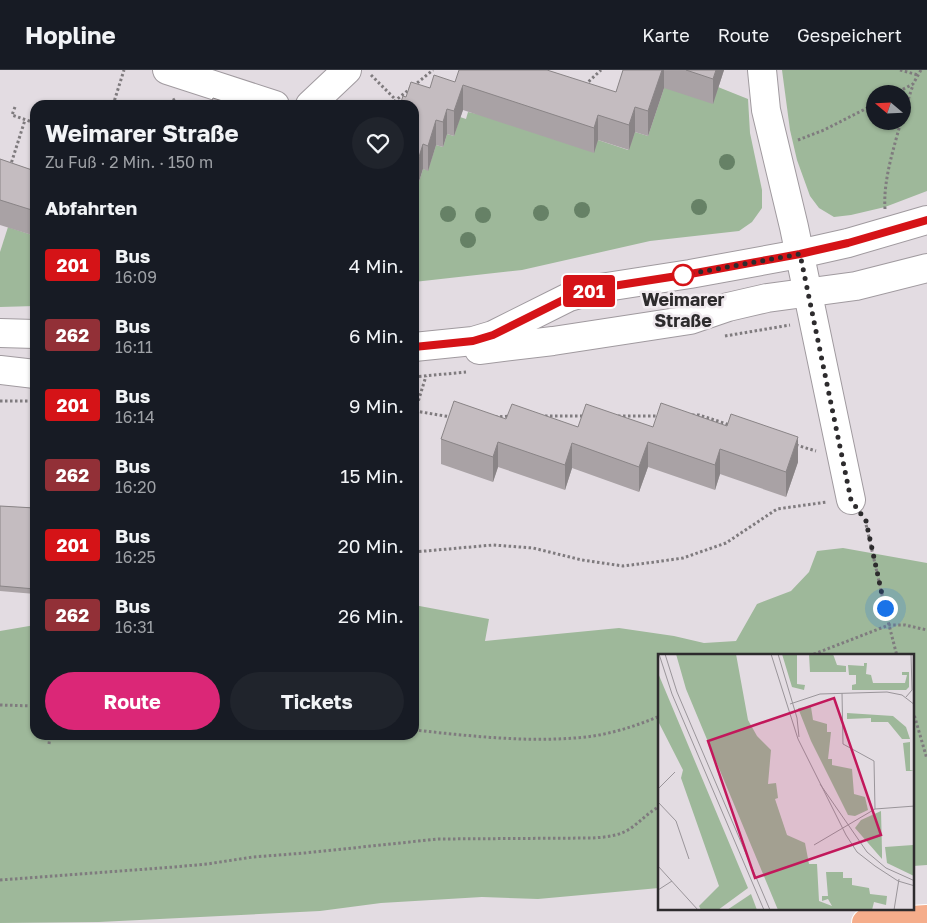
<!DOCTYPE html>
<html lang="de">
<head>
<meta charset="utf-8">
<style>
	:root { --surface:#171b24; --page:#20242c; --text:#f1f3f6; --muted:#9ea1a6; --line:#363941; --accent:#db2777 }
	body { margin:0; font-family:"Golos Text",sans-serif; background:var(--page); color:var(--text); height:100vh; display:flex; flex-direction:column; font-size:19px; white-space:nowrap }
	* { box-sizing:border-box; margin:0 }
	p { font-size:16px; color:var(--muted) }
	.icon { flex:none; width:28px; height:28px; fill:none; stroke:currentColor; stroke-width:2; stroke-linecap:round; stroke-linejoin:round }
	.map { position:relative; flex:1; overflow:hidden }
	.sheet { position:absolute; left:30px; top:30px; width:389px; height:640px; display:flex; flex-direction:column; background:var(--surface); border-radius:15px; box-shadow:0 1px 4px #0004 }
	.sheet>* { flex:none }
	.badge { padding:0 10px; border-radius:4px; font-size:18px; line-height:32px }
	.needle { width:32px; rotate:289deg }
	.fabs { position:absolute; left:866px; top:15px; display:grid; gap:10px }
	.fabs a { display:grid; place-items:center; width:45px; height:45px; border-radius:50%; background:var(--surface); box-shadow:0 1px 4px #0004; font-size:25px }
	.you { position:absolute; width:25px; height:25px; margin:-12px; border:4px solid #fff; border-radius:50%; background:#1a73e8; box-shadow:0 0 0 8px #1a73e833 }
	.map>.badge { position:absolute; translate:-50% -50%; box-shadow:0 0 0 2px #fff }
	h2 { padding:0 15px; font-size:19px; line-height:45px }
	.round { display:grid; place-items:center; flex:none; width:52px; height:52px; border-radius:26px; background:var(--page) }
	.headline { display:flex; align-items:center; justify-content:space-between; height:85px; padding:0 15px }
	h1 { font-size:24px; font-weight:700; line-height:38px }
	.primary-button { display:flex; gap:10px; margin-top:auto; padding:10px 15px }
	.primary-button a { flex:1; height:58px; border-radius:30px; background:var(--accent); color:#fff; font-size:20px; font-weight:700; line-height:58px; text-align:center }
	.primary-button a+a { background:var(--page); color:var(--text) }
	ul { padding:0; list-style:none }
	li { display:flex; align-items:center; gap:15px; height:70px; padding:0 15px }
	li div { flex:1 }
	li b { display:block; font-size:19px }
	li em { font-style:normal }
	li .badge { min-width:55px; font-weight:700; text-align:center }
	header { display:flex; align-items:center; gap:30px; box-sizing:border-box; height:70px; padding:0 25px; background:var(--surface); border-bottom:1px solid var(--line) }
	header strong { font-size:24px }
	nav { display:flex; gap:28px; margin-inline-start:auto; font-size:18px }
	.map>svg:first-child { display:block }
</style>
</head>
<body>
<header>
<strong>Hopline</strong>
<nav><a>Karte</a><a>Route</a><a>Gespeichert</a></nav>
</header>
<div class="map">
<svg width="927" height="853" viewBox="0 0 927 853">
	<rect width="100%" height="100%" fill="#e3dce2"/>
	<g fill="#9eb89a" fill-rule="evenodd">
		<path d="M782 0H927V121L885 137 851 145 834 147 819 138 810 126 797 90 790 60ZM875 24H902V51H875Z"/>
		<polygon points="718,17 748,29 750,63 762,120 762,138 752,152 739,161 650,171 522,200 414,212 414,128 423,99 428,100 436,75 443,77 447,64 454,66 460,47 466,49 468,42 598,70 628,80 635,62 648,66 664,18"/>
		<polygon points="8,157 35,166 35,236 0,237 0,182"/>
		<polygon points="843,478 927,493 927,795 913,796 913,586 660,586 659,818 538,829 482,827 381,833 320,841 99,852 0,853 0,561 35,555 35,665 414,665 414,535 489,549 485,571 619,558 674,566 704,573 736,571 757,534 791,521 809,502 817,481"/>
	</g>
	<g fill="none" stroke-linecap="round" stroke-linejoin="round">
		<defs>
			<g id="minor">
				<polyline points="167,0 275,35"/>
				<polyline points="762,0 766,40 794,157 851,430"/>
				<polyline points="310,35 347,0"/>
				<polyline points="0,263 35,264"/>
				<polyline points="414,277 473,271 493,265 569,227 600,218 690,204 799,184 848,173 927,150"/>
				<polyline points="479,280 553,271 690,250 728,237 767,228 856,216 927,198"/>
				<polyline points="0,300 35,304"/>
			</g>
			<polyline id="highway" points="866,853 927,849"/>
		</defs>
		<use href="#minor" stroke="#a09a9f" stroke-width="30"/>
		<use href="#highway" stroke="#fff" stroke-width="30"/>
		<g stroke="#7f7b7e" stroke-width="3" stroke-dasharray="2.5 2.5" stroke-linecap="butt">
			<polyline points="900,0 918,5"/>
			<polyline points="371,5 395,29"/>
			<polyline points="585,15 601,0"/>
			<polyline points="894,24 913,14 921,0"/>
			<polyline points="113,35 124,0"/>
			<polyline points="164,35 175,29"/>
			<polyline points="390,35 433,0"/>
			<polyline points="15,37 12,45 35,53"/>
			<polyline points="902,48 913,15"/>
			<polyline points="798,70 824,60 875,34"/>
			<polyline points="10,97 25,50"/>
			<path d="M885 139C883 110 894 78 901 51"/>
			<polyline points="725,266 790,255"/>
			<polyline points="414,307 466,302"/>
			<polyline points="0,331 34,331"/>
			<polyline points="415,341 451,347"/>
			<polyline points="414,345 426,306"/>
			<polyline points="692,345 699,345 730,355"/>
			<polyline points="545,346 584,346"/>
			<polyline points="618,346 659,346"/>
			<polyline points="495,347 511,346"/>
			<polyline points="796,375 816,381"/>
			<polyline points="865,450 889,555 897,586"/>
			<polyline points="414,482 493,475 533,478 582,490 623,496 655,492 683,488 726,473 777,439 827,432"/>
			<polyline points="809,586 889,555 905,555 927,560"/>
			<polyline points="0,635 35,636"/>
			<polyline points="913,641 927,689"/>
			<path d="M414 660C471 666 528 673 586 667 611 664 636 656 660 646"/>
			<polyline points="49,674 50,665"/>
			<path d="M0 810 174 797 207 794 253 787 305 783 438 769 593 768C606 767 620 766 631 758 641 751 649 742 660 736"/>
		</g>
		<use href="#minor" stroke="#fff" stroke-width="28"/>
		<use href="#highway" stroke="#f5ad8b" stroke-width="28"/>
	</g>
	<g fill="#668166">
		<circle cx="727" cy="92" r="8"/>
		<circle cx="699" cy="137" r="8"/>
		<circle cx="582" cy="140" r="8"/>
		<circle cx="541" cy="143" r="8"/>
		<circle cx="448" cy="144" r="8"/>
		<circle cx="483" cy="145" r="8"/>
		<circle cx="468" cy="170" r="8"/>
	</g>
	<g fill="#a9a2a5">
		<polygon points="623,0 724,0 713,34 664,18 648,66 635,62 629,80 598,70 594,83 463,40 454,66 447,64 443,77 436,75 428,101 423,99 406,27 430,18 455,12 616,22"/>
		<polygon points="0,89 35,101 35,166 0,155"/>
		<polygon points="506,349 578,357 653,357 798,392 786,427 720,404 715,420 648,397 639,422 572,398 565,420 498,397 493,412 441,394 441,369"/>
		<polygon points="0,436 35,438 35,524 0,521"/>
	</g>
	<g fill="#898486">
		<polygon points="662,0 664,0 664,18 648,66 648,41"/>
		<polygon points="716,0 724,0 713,34 713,9"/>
		<polygon points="463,15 463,40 454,66 454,41"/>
		<polygon points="635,37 635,62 629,80 629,55"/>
		<polygon points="447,39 447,64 443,77 443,52"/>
		<polygon points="598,45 598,70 594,83 594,58"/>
		<polygon points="436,50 436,75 428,101 428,76"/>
		<polygon points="423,74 423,99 414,128 414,103"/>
		<polygon points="798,367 798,392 786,427 786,402"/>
		<polygon points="498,372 498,397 493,412 493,387"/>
		<polygon points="648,372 648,397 639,422 639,397"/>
		<polygon points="572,373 572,398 565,420 565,395"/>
		<polygon points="720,379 720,404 715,420 715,395"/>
	</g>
	<g fill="#c4bcc0" stroke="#898486">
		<polygon points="459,0 547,0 616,22 623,0 662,0 648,41 635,37 629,55 598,45 594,58 463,15 454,41 447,39 443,52 436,50 428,76 423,74 414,103 414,35 400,35 403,26 406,27 411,12 430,18 434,5 455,12"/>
		<polygon points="686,0 716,0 713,9"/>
		<polygon points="213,28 235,35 210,35"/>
		<polygon points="0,89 35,101 35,141 0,130"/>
		<polygon points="454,331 506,349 512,334 578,357 586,334 653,357 661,333 727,356 731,344 798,367 786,402 720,379 715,395 648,372 639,397 572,373 565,395 498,372 493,387 441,369"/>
		<polygon points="0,436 35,438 35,519 0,516"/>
	</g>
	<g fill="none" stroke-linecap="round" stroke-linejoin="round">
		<defs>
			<polyline id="line" points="414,277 473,271 493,265 569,227 600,218 690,204 800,184 848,173 927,150"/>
		</defs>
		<use href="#line" stroke="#fff" stroke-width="11"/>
		<use href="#line" stroke="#d51317" stroke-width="8"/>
		<polyline stroke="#2d2b2d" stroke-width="5" stroke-dasharray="0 9" points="683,205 800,184 851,430 866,451 885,538"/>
	</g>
	<circle fill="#fff" stroke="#d51317" stroke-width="2.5" cx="683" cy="205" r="10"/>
	<g text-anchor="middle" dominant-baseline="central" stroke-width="5" stroke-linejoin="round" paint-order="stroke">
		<g font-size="18" font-weight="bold" fill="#2d2b2d" stroke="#f0eaef">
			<text x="683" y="229">Weimarer<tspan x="683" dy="21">Straße</tspan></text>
		</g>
	</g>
	<g transform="translate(658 584)">
		<rect width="256" height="256" fill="#e3dce2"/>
		<path d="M18 0H78L90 66 99 82 113 96 110 130 118 129 120 144 117 145 129 181 147 189 151 210H159L161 247 174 252 170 245 164 247V242H170L168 218H185V224H194V231L211 234 212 240 229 242 228 251 216 248 214 256H120L28 35ZM124 0 139 1V30L147 31 146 36 134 33ZM151 0H175L179 11 188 12V18H152ZM206 9H209L208 20 213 21 215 29H247L249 21H244V18H251V33L248 36H194V31L198 30V21H191L190 11 206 12ZM0 19 90 234 60 256H43L41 252 61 232 23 124 25 116 0 67ZM153 53 155 66 169 70V78H173L170 105H174V111L194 115 196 140 207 143 210 156 197 162 190 161 153 87 140 54ZM189 59 235 62 248 73 252 85H244L230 68H213V64L189 65ZM252 88V116L256 117H248L245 89ZM223 157 224 197V205L197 174 203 166ZM255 191 256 222 229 209 227 193ZM93 240 99 256H69Z" fill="#9eb89a"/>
		<path fill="none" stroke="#9a959a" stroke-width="1" d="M1 0 14 40 106 256M7 0 19 38 112 256M113 0 140 85 188 181 199 198 217 212 240 227 257 232M120 0 139 64 141 83M184 39 185 90 216 107 217 155M248 43 254 36 253 0M132 50 162 40 229 38 244 41 257 51M162 130 209 198 228 214 257 227M0 135 17 118M0 148 18 167 31 205M156 191 217 155 257 152M0 212 40 256M0 236 14 227M236 256 241 225"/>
		<path fill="#c2185b" fill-opacity="0.15" stroke="#c2185b" stroke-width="2.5" d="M176 44 223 181 97 224 50 87Z"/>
		<rect width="256" height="256" fill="none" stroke="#2d2b2d" stroke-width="2.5"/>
	</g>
</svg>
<div class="fabs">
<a><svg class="needle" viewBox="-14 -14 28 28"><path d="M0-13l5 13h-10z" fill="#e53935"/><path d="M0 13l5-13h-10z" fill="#9ea1a6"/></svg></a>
</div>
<div class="you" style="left:885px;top:538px"></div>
<b class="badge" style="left:589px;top:221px;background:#d51317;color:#fff">201</b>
<section class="sheet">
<div class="headline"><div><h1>Weimarer Straße</h1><p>Zu Fuß · 2 Min. · 150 m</p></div><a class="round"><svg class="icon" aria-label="heart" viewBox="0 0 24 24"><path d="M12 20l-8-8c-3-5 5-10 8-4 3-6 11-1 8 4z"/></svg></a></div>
<h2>Abfahrten</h2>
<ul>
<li><span class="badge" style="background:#d51317;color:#fff">201</span><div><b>Bus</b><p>16:09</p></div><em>4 Min.</em></li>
<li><span class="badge" style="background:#923037;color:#fff">262</span><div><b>Bus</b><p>16:11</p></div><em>6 Min.</em></li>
<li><span class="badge" style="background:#d51317;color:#fff">201</span><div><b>Bus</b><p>16:14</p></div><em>9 Min.</em></li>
<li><span class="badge" style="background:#923037;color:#fff">262</span><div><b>Bus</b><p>16:20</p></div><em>15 Min.</em></li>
<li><span class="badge" style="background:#d51317;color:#fff">201</span><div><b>Bus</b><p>16:25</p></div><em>20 Min.</em></li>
<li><span class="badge" style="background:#923037;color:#fff">262</span><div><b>Bus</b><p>16:31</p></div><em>26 Min.</em></li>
</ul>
<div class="primary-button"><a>Route</a><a>Tickets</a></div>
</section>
</div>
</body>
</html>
